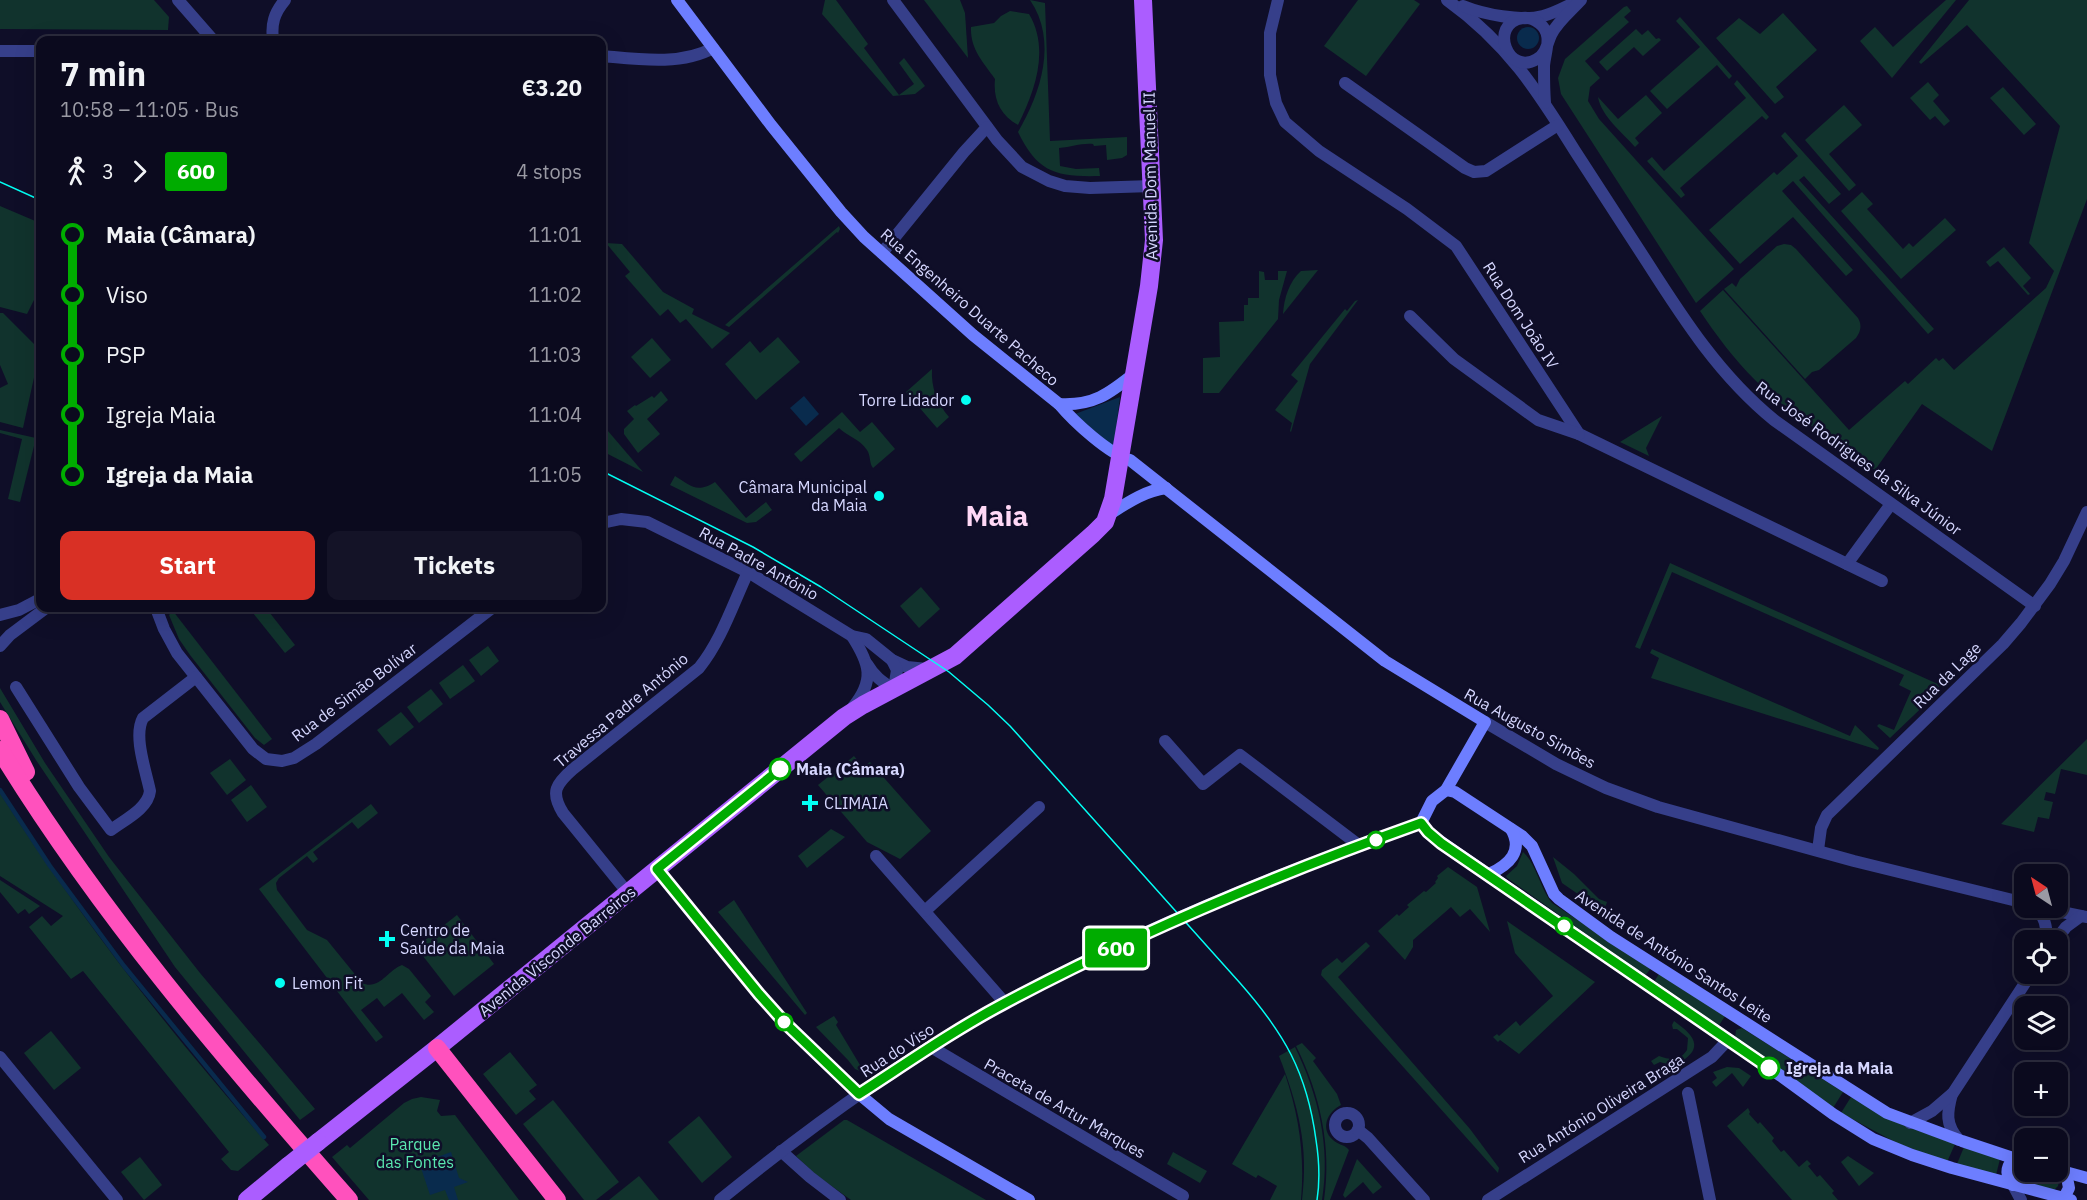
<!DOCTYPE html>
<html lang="en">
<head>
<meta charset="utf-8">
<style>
	:root { --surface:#0b0a1e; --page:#141327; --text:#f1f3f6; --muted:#9a9aa4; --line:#2b2b3c; --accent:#d93025 }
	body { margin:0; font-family:"IBM Plex Sans",sans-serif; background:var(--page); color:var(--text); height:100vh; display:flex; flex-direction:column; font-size:22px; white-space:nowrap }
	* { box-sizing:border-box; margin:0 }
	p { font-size:20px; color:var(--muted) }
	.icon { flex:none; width:33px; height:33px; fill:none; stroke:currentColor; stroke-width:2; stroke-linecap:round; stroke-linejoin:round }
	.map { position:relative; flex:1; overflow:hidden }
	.panel { position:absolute; left:36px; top:36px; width:570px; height:576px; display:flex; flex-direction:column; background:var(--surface); border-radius:12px; box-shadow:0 6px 24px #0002,0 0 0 2px var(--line) }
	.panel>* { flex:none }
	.badge { padding:0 12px; border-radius:4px; font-size:21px; line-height:39px }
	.needle { width:39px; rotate:324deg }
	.tools { position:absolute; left:2014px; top:864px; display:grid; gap:12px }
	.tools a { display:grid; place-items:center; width:54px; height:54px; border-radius:12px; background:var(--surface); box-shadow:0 6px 24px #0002,0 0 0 2px var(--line); font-size:30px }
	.map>.badge { position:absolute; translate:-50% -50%; box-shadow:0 0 0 3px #fff }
	.legs { display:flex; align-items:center; gap:9px; height:66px; padding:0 24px; font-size:20px }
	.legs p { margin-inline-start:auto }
	.summary { display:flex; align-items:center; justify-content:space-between; height:102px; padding:0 24px }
	h1 { font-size:33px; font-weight:700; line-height:45px }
	.primary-button { display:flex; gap:12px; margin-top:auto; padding:12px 24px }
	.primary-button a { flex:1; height:69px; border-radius:12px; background:var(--accent); color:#fff; font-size:24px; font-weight:700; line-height:69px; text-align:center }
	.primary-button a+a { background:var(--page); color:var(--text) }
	ul { padding:0 24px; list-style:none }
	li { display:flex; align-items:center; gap:21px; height:60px; font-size:22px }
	li i { display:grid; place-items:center; width:9px; height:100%; margin:0 8px; background:currentColor }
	li i::after { content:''; width:15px; height:15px; margin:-8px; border:4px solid; border-radius:50%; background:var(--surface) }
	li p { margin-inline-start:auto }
	li:first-child i { background:linear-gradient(#0000 50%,currentColor 0) }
	li:last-child i { background:linear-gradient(currentColor 50%,#0000 0) }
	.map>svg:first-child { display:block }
</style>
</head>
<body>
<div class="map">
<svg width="2087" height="1200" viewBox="0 0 2087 1200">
	<rect width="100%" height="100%" fill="#0f0e28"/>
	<g fill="#11332d">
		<polygon points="0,0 154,0 169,17 168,30 0,29"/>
		<polygon points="825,0 836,0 868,44 864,48 899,95 914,84 899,63 904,58 925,86 915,94 893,96 822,14"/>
		<polygon points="924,0 960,0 965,13 968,58"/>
		<path d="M1030 0 1045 3 1050 141 1127 137V155L1122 158 1107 160 1106 145 1094 146 1093 144C1081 143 1072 147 1059 148L1060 166 1076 169 1099 168 1100 176C1056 177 1038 173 1018 132 1041 93 1058 41 1030 0Z"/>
		<polygon points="1358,0 1414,0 1420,4 1366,76 1324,46"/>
		<polygon points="1946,0 1956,0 1892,78 1860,41 1875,27 1893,47"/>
		<path d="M1969 0H2087V199L1992 451 1922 404 1875 470C1835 441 1790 415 1755 380 1734 359 1716 335 1700 311L1723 290 1849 430 1905 381 1908 384 1936 358 1939 361 1943 358 1954 370 2046 288 2054 271 2029 243 2060 126 1967 25 1921 64 1919 62Z"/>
		<polygon points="1627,6 1631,11 1624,17 1629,22 1585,61 1600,78 1590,87 1588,101 1599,119 1734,269 1696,303 1561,94 1558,78 1565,59 1624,7"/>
		<path d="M1010 11 1029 14C1050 49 1035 91 1018 125 1000 115 993 99 995 79 983 62 970 49 971 27L994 23 1001 16Z"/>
		<polygon points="1783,13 1817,50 1776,87 1784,97 1775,104 1716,38 1739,18 1760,34"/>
		<polygon points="1680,17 1732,76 1729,79 1717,65 1667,109 1650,91 1700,47 1676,21"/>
		<polygon points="1636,29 1642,35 1648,30 1656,39 1659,38 1661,40 1643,56 1634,47 1607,71 1599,62"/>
		<polygon points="1737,80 1769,117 1766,120 1762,116 1680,188 1685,195 1681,198 1647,161 1652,157 1664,171 1746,98 1734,84"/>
		<polygon points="1928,82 1939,95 1933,101 1950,121 1944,126 1935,116 1930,120 1910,98"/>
		<polygon points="2003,87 2036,124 2024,135 1990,98"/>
		<path d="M1646 95 1662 113 1635 138 1639 143 1635 147C1623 133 1601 116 1598 97L1618 119Z"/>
		<polygon points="1844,105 1862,125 1829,154 1856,185 1849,191 1805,140"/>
		<polygon points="1785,132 1841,194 1829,204 1804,176 1799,180 1934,329 1928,334 1793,181 1782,191 1853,270 1846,276 1793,217 1740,264 1709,230 1774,172 1777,175 1798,156 1781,136"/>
		<polygon points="1862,192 1873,204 1867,209 1903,249 1909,243 1913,247 1945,218 1956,230 1901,279 1841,211"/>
		<polygon points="0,206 40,223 40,288 27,314 0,307"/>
		<polygon points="839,226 840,229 838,233 837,232 729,327 725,325"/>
		<polygon points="606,243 622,244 663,292 694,309 692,314 730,333 712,349 686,319 680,323 668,309 660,316 625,276 630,272"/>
		<path d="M1784 244 1791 245 1796 249 1858 318C1862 325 1861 331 1856 338L1819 370 1812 372 1805 379 1724 289 1732 283 1736 287 1740 279 1777 246Z"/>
		<polygon points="2004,247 2031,278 2023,286 2030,294 2028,295 1998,261 1990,267 1986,262"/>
		<path d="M1318 270 1283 314C1284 298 1289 282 1301 271Z"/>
		<polygon points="1259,271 1264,272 1265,280 1278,280 1278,271 1287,271 1279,300 1278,319 1219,393 1203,393 1203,358 1220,357 1219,322 1244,321 1244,305 1248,305 1248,298 1259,298"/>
		<polygon points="1358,300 1310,364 1291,432 1290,431 1292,423 1275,410 1298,381 1291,375 1345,309 1347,311 1355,301"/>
		<polygon points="0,313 3,313 40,350 23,428 0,422 0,388 8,384 0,365"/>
		<polygon points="778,337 800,362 756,400 725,364 750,341 760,353"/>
		<polygon points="652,338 671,360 650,378 631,357"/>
		<path d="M932 369C931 388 937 403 949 417L937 428 906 392Z"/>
		<polygon points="661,391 668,400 647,419 660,434 638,453 624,434 624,429 634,419 627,411 635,405 636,406 652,396 654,398"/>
		<path d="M842 412 860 432 872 422 895 449 873 468C869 463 871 456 867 450 859 438 848 437 839 428L801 462 794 454Z"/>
		<polygon points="1662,416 1646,448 1649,456 1620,442"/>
		<polygon points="602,424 643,472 602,451"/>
		<polygon points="0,430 36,438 20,502 8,499 22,439 0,433"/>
		<path d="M675 476C690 485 696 494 715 482L746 518 766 502 772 510 756 522 747 523 670 485Z"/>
		<polygon points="1670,563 1940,685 1936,694 1890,738 1877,726 1879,724 1894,730 1911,691 1899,685 1904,675 1672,572 1640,649 1635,647"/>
		<polygon points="921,587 940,609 919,628 900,606"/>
		<polygon points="249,608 266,608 295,645 285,653"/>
		<polygon points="173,611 272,739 264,745 255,738 190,655 179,639 169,615"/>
		<polygon points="488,646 499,661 481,676 469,660"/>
		<polygon points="1652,649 1850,736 1855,725 1879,748 1878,750 1651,678 1659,658 1650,653"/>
		<polygon points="463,665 475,681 450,699 439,683"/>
		<polygon points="0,688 45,763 109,857 200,973 315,1109 300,1120 175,967 36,760 0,702"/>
		<polygon points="431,689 443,704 419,723 407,707"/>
		<polygon points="401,712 414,727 390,746 377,730"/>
		<polygon points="2087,739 2087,775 2061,769 2055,794 2046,792 2044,800 2053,802 2049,819 2038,817 2034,832 2001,824"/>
		<polygon points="854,756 863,767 870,762 931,831 900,859 867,842 818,785"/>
		<polygon points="230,759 246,780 227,795 210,773"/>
		<polygon points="251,785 267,807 247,822 231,800"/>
		<path d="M0 793C80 918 171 1034 269 1145L238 1171 231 1170 221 1159 229 1152 83 971 71 979 29 927 42 916 51 926 63 916 0 876Z"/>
		<path d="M371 804 378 813 358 829 352 822 313 852 318 859 313 863 307 856 279 878 276 883 277 890 307 930 327 940 362 983C379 991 388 970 402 965L409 969 431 996 425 1002 434 1012 424 1020 402 993 384 1007 377 998 361 1010 383 1037 376 1042 259 889Z"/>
		<polygon points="831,829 845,837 807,868 798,856"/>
		<path d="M1523 852C1536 863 1540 888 1552 903L1651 968 1645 976 1507 878 1506 876 1517 866Z"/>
		<polygon points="1553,857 1574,874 1599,899 1607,902 1604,911 1619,917 1617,921 1562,883"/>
		<polygon points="1448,867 1477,887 1490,932 1470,909 1460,917 1451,907 1413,940 1413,947 1405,960 1378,931 1397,914 1399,916 1409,907 1407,905 1424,891 1426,892 1436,883 1435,882 1438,878 1437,876"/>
		<polygon points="0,880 40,906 29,914 25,909 18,914 0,892"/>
		<polygon points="734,900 807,1013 805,1015 718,912"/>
		<polygon points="457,915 494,964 454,996 416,947"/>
		<polygon points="1507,921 1595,982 1519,1054 1500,1040 1498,1042 1493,1037 1497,1034 1499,1036 1516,1021 1520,1026 1553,996 1515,953"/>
		<polygon points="1366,942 1370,946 1338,977 1470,1129 1499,1168 1498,1173 1321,975 1322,970 1337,958 1342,963"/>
		<polygon points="1659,974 1725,1016 1718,1027 1654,982"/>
		<polygon points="834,1016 838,1022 836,1025 863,1070 862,1072 855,1069 848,1060 816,1027"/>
		<path d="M1674 1021C1698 1038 1704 1050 1674 1066L1660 1062 1654 1065 1651 1061 1659 1056C1671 1060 1679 1062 1687 1050L1688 1038 1677 1029H1673L1672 1025Z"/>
		<polygon points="1742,1028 1843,1092 1833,1108 1735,1039 1736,1030"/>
		<polygon points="51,1031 81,1068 54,1090 24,1053"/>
		<path d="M1302 1043 1316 1058 1313 1061 1337 1094 1341 1105C1327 1112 1320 1129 1333 1140 1338 1145 1344 1144 1349 1150L1330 1200H1324C1332 1147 1320 1094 1296 1046Z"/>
		<path d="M1295 1047C1318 1094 1331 1147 1322 1200H1302C1309 1146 1298 1105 1279 1056Z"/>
		<polygon points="510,1052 537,1085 529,1091 536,1099 516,1115 483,1074"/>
		<polygon points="1727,1067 1739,1068 1751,1076 1743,1087 1732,1073 1716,1087 1712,1082 1717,1078 1713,1072"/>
		<path d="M1285 1074C1299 1116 1305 1155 1301 1200H1270L1277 1186 1258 1175 1256 1178 1232 1164Z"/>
		<polygon points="421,1097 440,1100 437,1111 441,1116 455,1115 519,1200 369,1200 332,1157 347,1145 350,1148 404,1103 412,1099"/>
		<polygon points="1851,1097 1900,1124 1955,1144 1947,1162 1897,1143 1841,1113"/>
		<polygon points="553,1100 619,1182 596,1200 584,1200 523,1124"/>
		<polygon points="1748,1108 1750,1112 1749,1114 1758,1124 1760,1122 1774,1138 1772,1141 1781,1152 1784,1150 1799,1167 1807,1160 1811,1164 1808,1166 1817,1177 1820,1175 1834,1191 1832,1193 1838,1200 1792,1200 1727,1126"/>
		<polygon points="699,1116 732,1157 702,1183 668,1142"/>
		<polygon points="844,1120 847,1120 986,1200 851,1200 815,1174 796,1156"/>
		<polygon points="1964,1147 2000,1159 1996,1175 1957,1164"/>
		<polygon points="1173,1152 1207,1171 1200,1183 1167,1164"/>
		<polygon points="1848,1156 1874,1173 1859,1186 1841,1162"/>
		<polygon points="140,1157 162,1185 144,1200 121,1172"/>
		<polygon points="1357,1159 1382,1187 1373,1194 1363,1182 1345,1198 1343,1195"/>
		<path d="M2025 1166V1172C2037 1172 2052 1171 2059 1181L2058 1186 2054 1190C2042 1187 2018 1186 2016 1171L2019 1167Z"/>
		<polygon points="639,1176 659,1200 609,1200"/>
	</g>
	<g fill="#092b4d">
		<circle cx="1528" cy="38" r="11"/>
		<polygon points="804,396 819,414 806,426 790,408"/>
		<polygon points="1120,397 1114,445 1112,446 1075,414"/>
		<polygon points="451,1152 459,1178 468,1182 454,1187 458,1200 449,1200 445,1190 430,1195 417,1156 426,1161"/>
	</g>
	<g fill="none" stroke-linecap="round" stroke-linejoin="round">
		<polyline stroke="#092b4d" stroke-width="4.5" points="0,790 50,866 124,966 264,1137"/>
		<g stroke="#363f8a" stroke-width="12">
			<polyline points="178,0 213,40"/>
			<polyline points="893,0 997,140 1022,167 1049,181 1065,186 1090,188 1152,186"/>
			<polyline points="1278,0 1270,33 1270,75 1276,103 1285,122 1319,151 1407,209 1456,246 1579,434 1847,564 1891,504"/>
			<path d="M1447 0C1507 43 1537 90 1575 151 1599 188 1623 225 1647 262 1684 320 1720 376 1774 420L2035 606"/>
			<path d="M1463 6C1483 14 1521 22 1543 16 1555 13 1567 6 1578 1"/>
			<path d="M273 40C271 24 274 13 285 0"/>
			<polyline points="0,51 40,51"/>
			<path d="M602 56C636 59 681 66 713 48"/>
			<polyline points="1345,83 1465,168 1474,172 1486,171 1558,125"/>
			<path d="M1545 103C1544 90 1544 78 1544 66 1545 51 1554 34 1539 23 1534 19 1528 17 1522 18 1488 24 1508 77 1537 59 1546 54 1547 44 1551 35 1557 22 1571 11 1581 0"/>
			<polyline points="882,253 964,152 987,127"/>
			<polyline points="1410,316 1454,359 1538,420 1579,434"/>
			<polyline points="602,523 621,519 647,522 748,572 852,636 866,639 892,660 907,667 927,669"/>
			<polyline points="1847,564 1882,581"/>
			<polyline points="156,608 164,629 177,653 253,749 266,759 282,761 294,758 316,744 492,608"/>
			<polyline points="0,615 19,610 40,599"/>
			<path d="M852 636C870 664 875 680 853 707"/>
			<polyline points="0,646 10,635 46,608"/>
			<path d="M867 664C874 676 882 682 894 689L897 670 892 660"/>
			<path d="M16 687 79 787 111 830C124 820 148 809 150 791 146 771 133 736 143 718L196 677"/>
			<polyline points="1485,722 1556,764 1606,788 1658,807 1854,861 2025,903"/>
			<polyline points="1165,741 1203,784 1240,755 1360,846"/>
			<polyline points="1818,850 1821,828 1827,815 2003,644 2021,623 2050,584 2064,561 2087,512"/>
			<polyline points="876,856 1005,1003"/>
			<path d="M628 893 563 813C550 792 556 784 573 769L699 668C721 641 733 604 748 572"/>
			<path d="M2037 908C2045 917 2047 928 2047 940"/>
			<polyline points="2042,908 2087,917"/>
			<polyline points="925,911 1039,807"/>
			<polyline points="2056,940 2066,927 2081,916"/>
			<polyline points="931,1047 1183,1196"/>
			<polyline points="0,1057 117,1200"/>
			<polyline points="1688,1093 1710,1200"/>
			<path d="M1952 1094C1947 1112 1945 1125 1959 1140"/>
			<circle cx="1347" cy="1125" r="12"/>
			<polyline points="1910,1123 1932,1111 1953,1093 2031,974"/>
			<polyline points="1358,1130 1368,1138 1424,1200"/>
			<polyline points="781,1151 810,1177 840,1200"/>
			<polyline points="2013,1185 2021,1200"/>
			<path d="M720 1200C802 1133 888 1070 980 1017 1118 938 1271 876 1421 823"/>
			<polyline points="1488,1200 1712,1057 1728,1040"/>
		</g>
		<g stroke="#6d7eff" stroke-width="12">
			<path d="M677 0 771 125 841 212 864 237 973 335 1059 404C1074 422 1109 454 1130 460L1385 661 1485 722 1446 790 1432 801 1421 823 1428 833 1781 1076 1833 1114 1873 1139 1912 1155 1952 1168 2071 1200"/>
			<path d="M1059 404C1093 406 1109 394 1135 373"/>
			<path d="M1108 515C1127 503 1144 491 1166 488"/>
			<polyline points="1446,790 1455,792 1522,836 1532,846 1554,894 1559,899 1611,937 1887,1113 1962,1141 2025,1162"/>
			<polyline points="657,869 759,994 785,1023 859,1094 889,1119 1029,1200"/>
			<path d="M1489 874C1509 865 1524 851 1511 829"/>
			<polyline points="2058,1170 2087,1178"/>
			<path d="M2013 1185C2006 1175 2005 1169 2013 1159"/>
			<polyline points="2064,1198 2069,1188 2066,1172"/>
		</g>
		<g stroke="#ab5dff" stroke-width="18">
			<polyline points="318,1142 437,1048 844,717 863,705 955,656 1093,534 1105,522 1113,499 1149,286 1154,240 1143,0"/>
			<polyline points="247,1200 288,1166"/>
		</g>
		<g stroke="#ff51bd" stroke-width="18">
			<polyline points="0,719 26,772"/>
			<path d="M0 750C99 912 224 1058 349 1200"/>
			<polyline points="437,1048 557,1200"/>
		</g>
		<g stroke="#02fff4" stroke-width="1.5">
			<polyline points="0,182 40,200"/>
			<path d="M602 471 753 547 821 587 949 672 988 705 1010 726 1240 983C1284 1033 1307 1072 1316 1140 1319 1159 1320 1181 1317 1200"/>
		</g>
		<polyline stroke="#ab5dff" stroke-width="18" points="288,1166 318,1142"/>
	</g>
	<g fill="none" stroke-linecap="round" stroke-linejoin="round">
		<defs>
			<path id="line-1" d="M780 769 657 869 759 994 785 1023 859 1094C907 1063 954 1030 1005 1003 1138 932 1278 874 1421 823L1428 832 1441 843 1769 1068"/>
		</defs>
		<use href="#line-1" stroke="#fff" stroke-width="14"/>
		<use href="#line-1" stroke="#00ac00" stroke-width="9"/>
	</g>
	<g fill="#02fff4" stroke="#0f0e28" stroke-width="2">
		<circle cx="966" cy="400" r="6"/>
		<circle cx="879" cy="496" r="6"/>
		<path d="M807 794h6v6h6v6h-6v6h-6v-6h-6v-6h6z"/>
		<path d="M384 930h6v6h6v6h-6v6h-6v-6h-6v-6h6z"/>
		<circle cx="280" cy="983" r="6"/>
	</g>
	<g fill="#fff" stroke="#00ac00" stroke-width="3">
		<circle cx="780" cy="769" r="10"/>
		<circle cx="1376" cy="840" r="8"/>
		<circle cx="1564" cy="926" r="8"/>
		<circle cx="784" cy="1022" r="8"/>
		<circle cx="1769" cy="1068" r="10"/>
	</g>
	<g text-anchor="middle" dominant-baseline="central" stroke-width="5" stroke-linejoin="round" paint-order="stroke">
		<g font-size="16" fill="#d6d7ff" stroke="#0f0e28">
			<text transform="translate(1150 176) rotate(-91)">Avenida Dom Manuel II</text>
			<text transform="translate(970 307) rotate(41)">Rua Engenheiro Duarte Pacheco</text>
			<text transform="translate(1521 315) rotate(57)">Rua Dom João IV</text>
			<text transform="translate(1859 458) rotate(36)">Rua José Rodrigues da Silva Júnior</text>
			<text transform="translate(759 563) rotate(29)">Rua Padre António</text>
			<text transform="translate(1947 675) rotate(-44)">Rua da Lage</text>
			<text transform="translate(354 692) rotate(-37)">Rua de Simão Bolívar</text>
			<text transform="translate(621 710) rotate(-40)">Travessa Padre António</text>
			<text transform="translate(1530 728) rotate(29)">Rua Augusto Simões</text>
			<text transform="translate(557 951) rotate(-39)">Avenida Visconde Barreiros</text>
			<text transform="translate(1674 956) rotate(33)">Avenida de António Santos Leite</text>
			<text transform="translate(897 1050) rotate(-33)">Rua do Viso</text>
			<text transform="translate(1065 1108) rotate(30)">Praceta de Artur Marques</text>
			<text transform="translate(1601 1108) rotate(-32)">Rua António Oliveira Braga</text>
		</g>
		<g font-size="16" fill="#d6d7ff" stroke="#0f0e28" text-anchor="start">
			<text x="954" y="400" text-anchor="end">Torre Lidador</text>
			<text x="867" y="487" text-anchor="end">Câmara Municipal<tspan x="867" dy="18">da Maia</tspan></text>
			<text x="824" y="803">CLIMAIA</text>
			<text x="400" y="930">Centro de<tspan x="400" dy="18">Saúde da Maia</tspan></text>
			<text x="292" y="983">Lemon Fit</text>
		</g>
		<g font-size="16" font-weight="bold" fill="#d6d7ff" stroke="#0f0e28" text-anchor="start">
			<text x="796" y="769">Maia (Câmara)</text>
			<text x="1786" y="1068">Igreja da Maia</text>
		</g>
		<g font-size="16" fill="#5ae7af" stroke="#0f0e28">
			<text x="415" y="1144">Parque<tspan x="415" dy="18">das Fontes</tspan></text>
		</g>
		<g font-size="28" font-weight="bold" fill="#ffd8f6" stroke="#0f0e28">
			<text x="997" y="515">Maia</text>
		</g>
	</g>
</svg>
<div class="tools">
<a><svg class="needle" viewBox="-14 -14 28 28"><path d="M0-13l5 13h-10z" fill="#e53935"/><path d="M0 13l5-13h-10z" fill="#9a9aa4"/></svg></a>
<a><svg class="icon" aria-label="locate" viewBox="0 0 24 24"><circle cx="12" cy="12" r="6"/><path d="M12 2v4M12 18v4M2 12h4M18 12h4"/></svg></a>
<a><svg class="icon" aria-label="layers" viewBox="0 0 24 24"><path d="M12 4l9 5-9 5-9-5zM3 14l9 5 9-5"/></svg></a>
<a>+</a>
<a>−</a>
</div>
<b class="badge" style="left:1116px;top:948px;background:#00ac00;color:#fff">600</b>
<section class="panel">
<div class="summary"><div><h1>7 min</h1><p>10:58 – 11:05 · Bus</p></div><b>€3.20</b></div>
<div class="legs"><svg class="icon" aria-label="walk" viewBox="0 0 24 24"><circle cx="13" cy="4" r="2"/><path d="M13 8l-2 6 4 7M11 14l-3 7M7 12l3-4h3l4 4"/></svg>3<svg class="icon" aria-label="forward" viewBox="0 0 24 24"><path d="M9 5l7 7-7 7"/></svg><b class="badge" style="background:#00ac00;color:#fff">600</b><p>4 stops</p></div>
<ul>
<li><i style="color:#00ac00"></i><b>Maia (Câmara)</b><p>11:01</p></li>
<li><i style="color:#00ac00"></i><span>Viso</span><p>11:02</p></li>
<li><i style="color:#00ac00"></i><span>PSP</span><p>11:03</p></li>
<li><i style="color:#00ac00"></i><span>Igreja Maia</span><p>11:04</p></li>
<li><i style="color:#00ac00"></i><b>Igreja da Maia</b><p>11:05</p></li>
</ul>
<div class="primary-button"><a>Start</a><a>Tickets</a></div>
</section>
</div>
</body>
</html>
